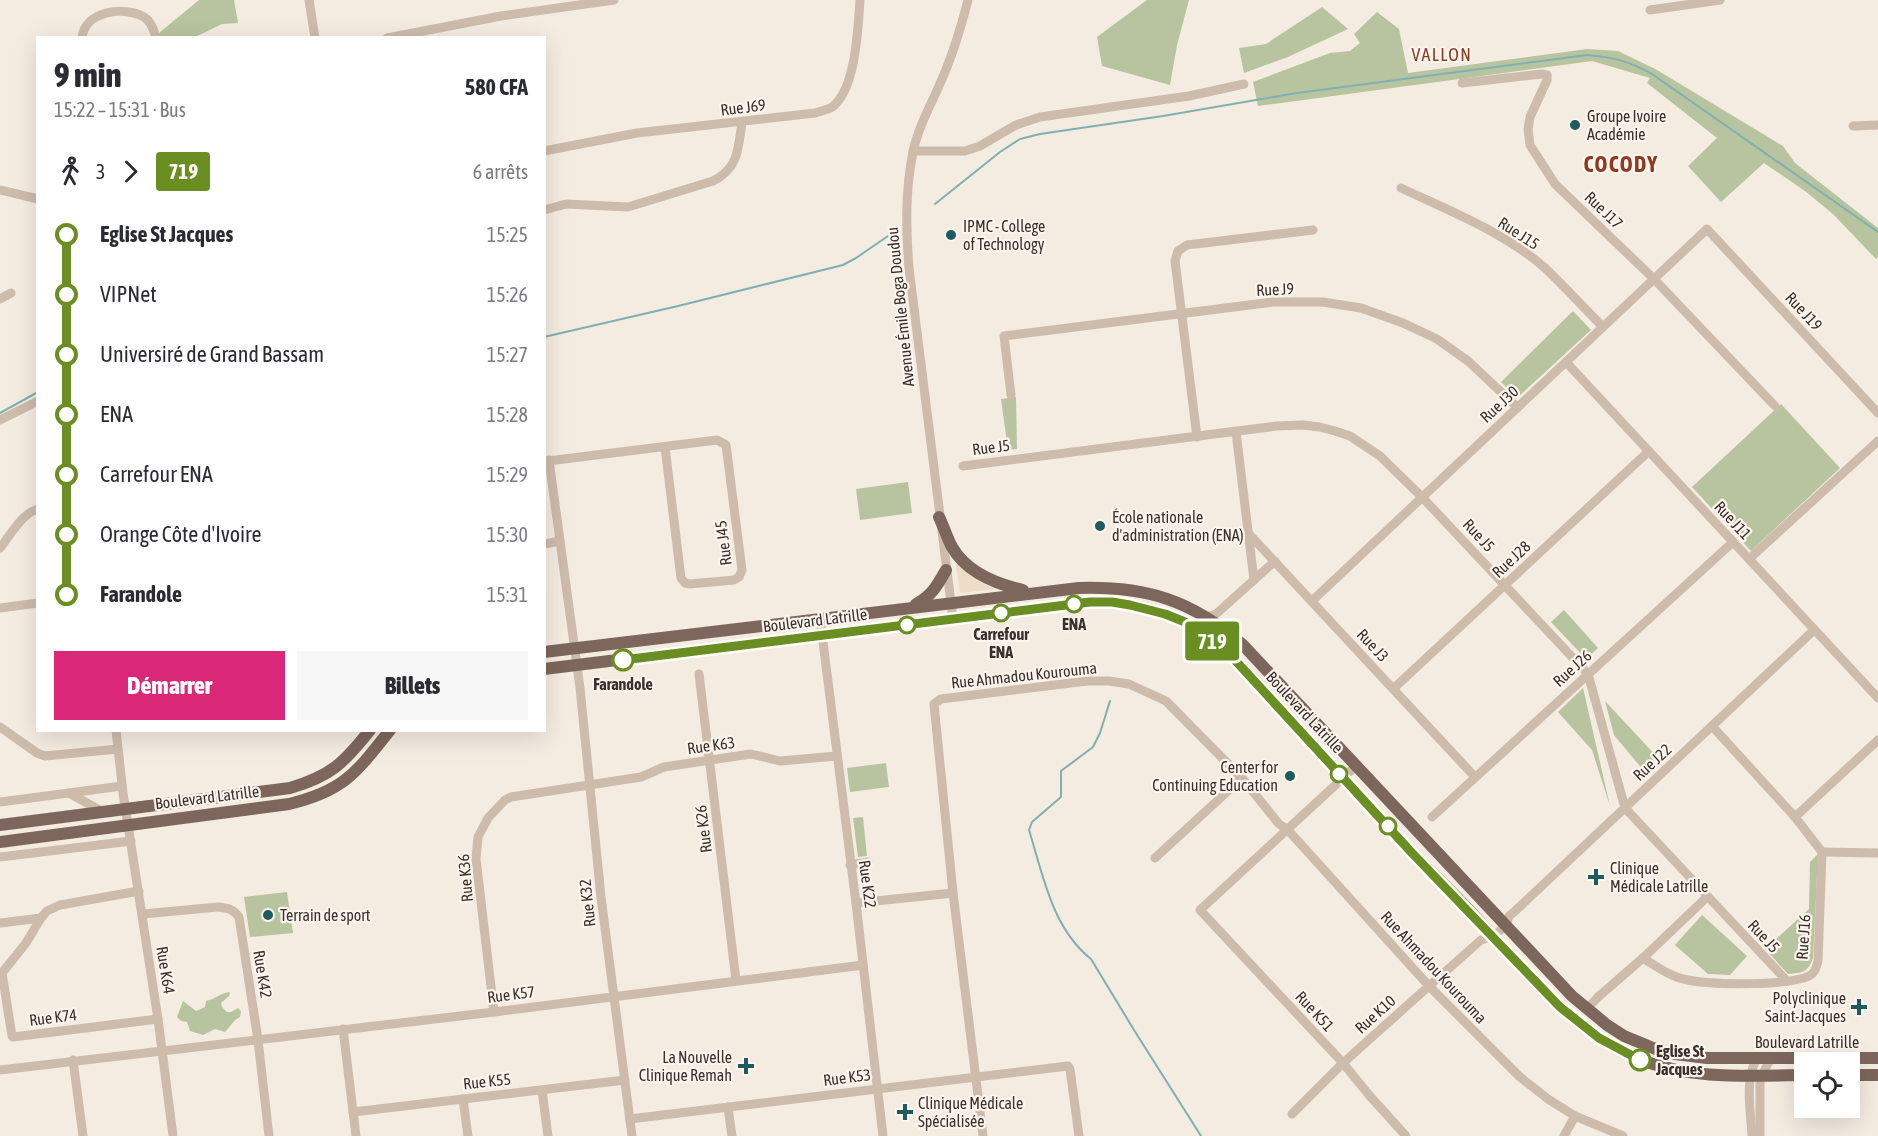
<!DOCTYPE html>
<html lang="fr">
<head>
<meta charset="utf-8">
<style>
	:root { --surface:#fff; --page:#f7f7f7; --text:#2b2b33; --muted:#7c7c81; --accent:#db2777 }
	body { margin:0; font-family:"Asap Condensed",sans-serif; background:var(--page); color:var(--text); height:100vh; display:flex; flex-direction:column; font-size:22px; white-space:nowrap }
	* { box-sizing:border-box; margin:0 }
	p { font-size:20px; color:var(--muted) }
	.icon { flex:none; width:33px; height:33px; fill:none; stroke:currentColor; stroke-width:2; stroke-linecap:round; stroke-linejoin:round }
	.map { position:relative; flex:1; overflow:hidden }
	.details { position:absolute; left:36px; top:36px; width:510px; height:696px; display:flex; flex-direction:column; background:var(--surface); border-radius:0px; box-shadow:0 6px 24px #0002 }
	.details>* { flex:none }
	.badge { padding:0 12px; border-radius:4px; font-size:21px; line-height:39px }
	.fabs { position:absolute; left:1794px; top:1052px; display:grid; gap:12px }
	.fabs a { display:grid; place-items:center; width:66px; height:66px; border-radius:0px; background:var(--surface); box-shadow:0 6px 24px #0002; font-size:30px }
	.map>.badge { position:absolute; translate:-50% -50%; box-shadow:0 0 0 3px #fff }
	.legs { display:flex; align-items:center; gap:9px; height:66px; padding:0 18px; font-size:20px }
	.legs p { margin-inline-start:auto }
	.summary { display:flex; align-items:center; justify-content:space-between; height:102px; padding:0 18px }
	h1 { font-size:33px; font-weight:800; line-height:45px }
	.action { display:flex; gap:12px; margin-top:auto; padding:12px 18px }
	.action a { flex:1; height:69px; border-radius:0px; background:var(--accent); color:#fff; font-size:24px; font-weight:800; line-height:69px; text-align:center }
	.action a+a { background:var(--page); color:var(--text) }
	ul { padding:0 18px; list-style:none }
	li { display:flex; align-items:center; gap:21px; height:60px; font-size:22px }
	li i { display:grid; place-items:center; width:9px; height:100%; margin:0 8px; background:currentColor }
	li i::after { content:''; width:15px; height:15px; margin:-8px; border:4px solid; border-radius:50%; background:var(--surface) }
	li p { margin-inline-start:auto }
	li:first-child i { background:linear-gradient(#0000 50%,currentColor 0) }
	li:last-child i { background:linear-gradient(currentColor 50%,#0000 0) }
	.map>svg:first-child { display:block }
</style>
</head>
<body>
<div class="map">
<svg width="1878" height="1136" viewBox="0 0 1878 1136">
	<rect width="100%" height="100%" fill="#f4ebe1"/>
	<g fill="#b8c4a0">
		<polygon points="199,0 234,0 238,23 222,24 195,37 159,37 159,33"/>
		<polygon points="1147,0 1189,0 1177,45 1170,85 1102,66 1097,37"/>
		<polygon points="1322,7 1348,29 1288,57 1244,73 1239,48 1266,44"/>
		<polygon points="1377,12 1399,29 1408,73 1587,49 1618,51 1657,70 1783,146 1795,163 1878,228 1878,257 1876,259 1833,214 1805,191 1764,163 1721,202 1688,166 1717,138 1647,83 1650,78 1592,61 1258,106 1253,82 1330,53 1350,51 1360,43 1354,34"/>
		<polygon points="1573,311 1591,330 1517,398 1501,382"/>
		<polygon points="1016,397 1017,449 1008,450 1001,399"/>
		<polygon points="1781,404 1840,468 1751,551 1692,487"/>
		<polygon points="908,482 912,513 860,520 856,489"/>
		<polygon points="1564,610 1598,648 1586,659 1551,622"/>
		<polygon points="1583,688 1610,806 1592,750 1558,712"/>
		<polygon points="1605,701 1658,758 1644,771 1614,735"/>
		<polygon points="886,763 889,787 850,792 847,768"/>
		<polygon points="863,817 867,856 858,857 853,818"/>
		<path d="M1818 854 1813 958C1808 972 1803 973 1788 974L1765 949 1809 909 1810 862Z"/>
		<polygon points="287,892 293,933 250,937 244,897"/>
		<polygon points="1702,915 1747,956 1730,975 1708,974 1675,945"/>
		<path d="M230 992 229 996 221 1003 222 1007 227 1012H231L238 1008 241 1011 240 1017 235 1020 225 1032 215 1029 203 1035 190 1031 187 1022 181 1021 177 1017 183 1001 196 1011 205 1007 206 1001C216 999 220 993 230 992Z"/>
	</g>
	<polygon fill="#ecdcc8" points="955,558 969,574 982,583 995,589 960,593"/>
	<g fill="none" stroke-linecap="round" stroke-linejoin="round">
		<g stroke="#7fb0b2" stroke-width="2">
			<path d="M935 204 1000 152 1020 139 1040 134 1163 116 1297 93 1587 55C1612 57 1629 61 1652 74L1878 232"/>
			<polyline points="544,337 678,306 843,265 856,258 888,236"/>
			<polyline points="0,413 38,392"/>
			<path d="M1110 701 1100 733 1093 747 1061 771V797L1032 822 1029 830C1043 875 1052 928 1091 959L1134 1030 1201 1136"/>
		</g>
		<g stroke="#cdbbac" stroke-width="9">
			<polyline points="309,0 315,38"/>
			<polyline points="1650,10 1720,0"/>
			<path d="M82 38C85 10 125 6 144 17 151 21 154 30 156 38"/>
			<polyline points="387,38 501,16 614,0"/>
			<polyline points="1462,83 1542,74 1547,75 1547,80 1530,117 1528,129 1530,145 1555,184 1654,279 1775,406"/>
			<polyline points="1853,126 1878,125"/>
			<path d="M544 151 637 133 815 113C820 111 828 110 832 107 856 90 858 27 860 0"/>
			<polyline points="913,151 965,151 980,146 1016,125 1040,117 1189,96 1244,84"/>
			<path d="M1401 188C1450 211 1504 232 1545 268 1565 287 1584 308 1603 327"/>
			<polyline points="0,190 38,199"/>
			<path d="M544 210 566 204 628 207 713 181C739 168 738 148 742 123"/>
			<polyline points="0,299 11,293"/>
			<polyline points="1566,362 1878,698"/>
			<polyline points="1011,395 1004,336 1273,302 1323,302 1361,308 1403,323 1437,339 1468,361 1517,407"/>
			<polyline points="0,420 38,401"/>
			<polyline points="1236,432 1254,580"/>
			<polyline points="1197,437 1175,261 1178,251 1187,245 1313,230"/>
			<polyline points="549,460 580,688 601,897 632,1136"/>
			<polyline points="544,461 556,460 717,440 726,445 742,570 739,577 734,580 690,584 685,583 681,578 665,447"/>
			<polyline points="963,466 1277,426 1303,425 1320,427 1335,431 1350,436 1380,456 1422,497 1588,674 1625,808 1787,981"/>
			<polyline points="1249,534 1475,777"/>
			<polyline points="544,544 560,541"/>
			<path d="M0 548C10 536 22 513 38 509"/>
			<polyline points="1749,559 1878,441"/>
			<polyline points="1312,601 1707,229 1878,413"/>
			<polyline points="0,608 38,603"/>
			<polyline points="820,618 856,903 883,1136"/>
			<path d="M953 619 909 268C906 229 905 191 913 152 918 127 932 103 942 79 953 54 961 27 968 0"/>
			<polyline points="1197,629 1206,617 1216,614 1275,561"/>
			<polyline points="699,674 736,980"/>
			<polyline points="1393,689 1649,451"/>
			<polyline points="1712,726 1795,817 1822,852"/>
			<polyline points="0,727 37,753 45,756 118,749"/>
			<polyline points="116,730 123,793 158,1019 173,1136"/>
			<polyline points="1356,766 1200,910 1343,1063 1369,1095 1406,1136"/>
			<polyline points="69,793 103,812"/>
			<polyline points="0,802 122,786"/>
			<polyline points="1432,817 1733,542"/>
			<polyline points="1795,817 1878,740"/>
			<polyline points="1822,852 1878,853"/>
			<polyline points="0,857 131,841"/>
			<polyline points="1155,858 1242,778"/>
			<polyline points="850,865 868,862"/>
			<polyline points="139,891 60,905 47,911 41,918 26,943 2,973 12,1036 13,1037 158,1019"/>
			<polyline points="856,903 953,893"/>
			<path d="M143 914 218 907C228 908 233 909 239 917L258 1040 269 1136"/>
			<polyline points="0,923 41,918"/>
			<path d="M1643 958C1657 967 1671 977 1688 980 1712 985 1788 986 1809 976 1815 973 1816 968 1818 961L1822 852"/>
			<polyline points="1587,1009 1598,997 1643,958 1707,897"/>
			<polyline points="494,1012 476,859 478,837 488,818 505,800 511,797 641,777 664,767 751,754 780,761 837,756"/>
			<polyline points="343,1029 356,1136"/>
			<polyline points="73,1060 83,1136"/>
			<polyline points="0,1070 494,1012 863,965"/>
			<polyline points="542,1090 548,1136"/>
			<polyline points="463,1099 468,1136"/>
			<polyline points="728,1107 732,1136"/>
			<polyline points="353,1112 625,1080"/>
			<polyline points="1292,1114 1343,1063 1429,986 1481,940 1493,936 1506,926 1509,916 1514,912 1814,630"/>
			<polyline points="630,1119 1068,1066 1070,1069 1079,1136"/>
			<polyline points="983,1136 953,893 934,704 941,699 1087,681 1109,681 1129,684 1166,701 1242,778 1279,824 1287,829 1429,986 1520,1077 1548,1099 1575,1116 1623,1136"/>
			<polyline points="1564,1136 1575,1116"/>
			<path d="M1752 1136C1751 1111 1744 1081 1757 1058"/>
			<polyline points="1760,1136 1760,1079 1771,1058"/>
		</g>
		<g stroke="#7d675c" stroke-width="12">
			<path d="M939 517C944 527 947 538 952 547 967 573 996 584 1023 590"/>
			<path d="M916 604C932 596 938 584 946 570"/>
			<path d="M544 652 1079 588C1146 586 1192 600 1243 645L1572 996 1607 1025 1624 1036 1658 1050 1675 1054 1707 1058H1878"/>
			<path d="M544 669 1090 602C1123 602 1157 608 1187 623 1230 646 1262 690 1295 725 1334 768 1373 810 1412 852 1434 875 1457 897 1479 921 1525 971 1570 1029 1634 1057 1687 1080 1748 1076 1804 1075"/>
			<path d="M0 825 290 788C331 776 344 763 370 730"/>
			<path d="M0 842 289 804C344 791 356 773 390 730"/>
			<polyline points="1850,1075 1878,1075"/>
		</g>
	</g>
	<g fill="none" stroke-linecap="round" stroke-linejoin="round">
		<defs>
			<polyline id="line-1" points="623,660 1090,602 1112,602 1130,605 1165,614 1185,622 1218,645 1234,659 1412,853 1560,1007 1599,1038 1640,1060"/>
		</defs>
		<use href="#line-1" stroke="#fff" stroke-width="14"/>
		<use href="#line-1" stroke="#6b8e23" stroke-width="9"/>
	</g>
	<g fill="#1f5a5e" stroke="#fbf5ee" stroke-width="2">
		<circle cx="1575" cy="125" r="6"/>
		<circle cx="951" cy="235" r="6"/>
		<circle cx="1100" cy="526" r="6"/>
		<circle cx="1290" cy="776" r="6"/>
		<path d="M1593 868h6v6h6v6h-6v6h-6v-6h-6v-6h6z"/>
		<circle cx="268" cy="915" r="6"/>
		<path d="M1856 998h6v6h6v6h-6v6h-6v-6h-6v-6h6z"/>
		<path d="M743 1057h6v6h6v6h-6v6h-6v-6h-6v-6h6z"/>
		<path d="M902 1103h6v6h6v6h-6v6h-6v-6h-6v-6h6z"/>
	</g>
	<g fill="#fff" stroke="#6b8e23" stroke-width="3">
		<circle cx="1074" cy="604" r="8"/>
		<circle cx="1001" cy="613" r="8"/>
		<circle cx="907" cy="625" r="8"/>
		<circle cx="623" cy="660" r="10"/>
		<circle cx="1339" cy="774" r="8"/>
		<circle cx="1388" cy="826" r="8"/>
		<circle cx="1640" cy="1060" r="10"/>
	</g>
	<g text-anchor="middle" dominant-baseline="central" stroke-width="4.5" stroke-linejoin="round" paint-order="stroke">
		<g font-size="16" fill="#3b302b" stroke="#fbf5ee">
			<text transform="translate(743 107) rotate(-7)">Rue J69</text>
			<text transform="translate(1604 210) rotate(44)">Rue J17</text>
			<text transform="translate(1519 233) rotate(33)">Rue J15</text>
			<text transform="translate(1275 289) rotate(-3)">Rue J9</text>
			<text transform="translate(900 307) rotate(-96)">Avenue Émile Boga Doudou</text>
			<text transform="translate(1804 311) rotate(47)">Rue J19</text>
			<text transform="translate(1499 404) rotate(-43)">Rue J30</text>
			<text transform="translate(991 447) rotate(-7)">Rue J5</text>
			<text transform="translate(1733 520) rotate(47)">Rue J11</text>
			<text transform="translate(1479 535) rotate(47)">Rue J5</text>
			<text transform="translate(723 543) rotate(-97)">Rue J45</text>
			<text transform="translate(1511 559) rotate(-43)">Rue J28</text>
			<text transform="translate(815 620) rotate(-7)">Boulevard Latrille</text>
			<text transform="translate(1373 645) rotate(47)">Rue J3</text>
			<text transform="translate(1572 668) rotate(-42)">Rue J26</text>
			<text transform="translate(1024 675) rotate(-6)">Rue Ahmadou Kourouma</text>
			<text transform="translate(1305 712) rotate(47)">Boulevard Latrille</text>
			<text transform="translate(711 745) rotate(-8)">Rue K63</text>
			<text transform="translate(1652 762) rotate(-43)">Rue J22</text>
			<text transform="translate(207 797) rotate(-7)">Boulevard Latrille</text>
			<text transform="translate(703 829) rotate(-97)">Rue K26</text>
			<text transform="translate(465 878) rotate(-95)">Rue K36</text>
			<text transform="translate(868 884) rotate(82)">Rue K22</text>
			<text transform="translate(587 903) rotate(-96)">Rue K32</text>
			<text transform="translate(1764 936) rotate(47)">Rue J5</text>
			<text transform="translate(1803 937) rotate(-86)">Rue J16</text>
			<text transform="translate(1434 967) rotate(47)">Rue Ahmadou Kourouma</text>
			<text transform="translate(166 970) rotate(81)">Rue K64</text>
			<text transform="translate(263 974) rotate(81)">Rue K42</text>
			<text transform="translate(511 994) rotate(-7)">Rue K57</text>
			<text transform="translate(1315 1011) rotate(47)">Rue K51</text>
			<text transform="translate(1375 1014) rotate(-42)">Rue K10</text>
			<text transform="translate(53 1017) rotate(-7)">Rue K74</text>
			<text x="1807" y="1042">Boulevard Latrille</text>
			<text transform="translate(847 1077) rotate(-7)">Rue K53</text>
			<text transform="translate(487 1081) rotate(-6)">Rue K55</text>
		</g>
		<g font-size="16" fill="#3b302b" stroke="#fbf5ee" text-anchor="start">
			<text x="1587" y="116">Groupe Ivoire<tspan x="1587" dy="18">Académie</tspan></text>
			<text x="963" y="226">IPMC - College<tspan x="963" dy="18">of Technology</tspan></text>
			<text x="1112" y="517">École nationale<tspan x="1112" dy="18">d'administration (ENA)</tspan></text>
			<text x="1278" y="767" text-anchor="end">Center for<tspan x="1278" dy="18">Continuing Education</tspan></text>
			<text x="1610" y="868">Clinique<tspan x="1610" dy="18">Médicale Latrille</tspan></text>
			<text x="280" y="915">Terrain de sport</text>
			<text x="1846" y="998" text-anchor="end">Polyclinique<tspan x="1846" dy="18">Saint-Jacques</tspan></text>
			<text x="732" y="1057" text-anchor="end">La Nouvelle<tspan x="732" dy="18">Clinique Remah</tspan></text>
			<text x="918" y="1103">Clinique Médicale<tspan x="918" dy="18">Spécialisée</tspan></text>
		</g>
		<g font-size="16" font-weight="bold" fill="#3b302b" stroke="#fbf5ee">
			<text x="1074" y="624">ENA</text>
			<text x="1001" y="634">Carrefour<tspan x="1001" dy="18">ENA</tspan></text>
			<text x="623" y="684">Farandole</text>
			<text x="1656" y="1051" text-anchor="start">Eglise St<tspan x="1656" dy="18">Jacques</tspan></text>
		</g>
		<g font-size="18" letter-spacing="1.5" fill="#8c3b22" stroke="#fbf5ee">
			<text x="1442" y="54">VALLON</text>
		</g>
		<g font-size="22" font-weight="bold" letter-spacing="1.5" fill="#8c3b22" stroke="#fbf5ee">
			<text x="1621" y="164">COCODY</text>
		</g>
	</g>
</svg>
<div class="fabs">
<a><svg class="icon" aria-label="locate" viewBox="0 0 24 24"><circle cx="12" cy="12" r="6"/><path d="M12 2v4M12 18v4M2 12h4M18 12h4"/></svg></a>
</div>
<b class="badge" style="left:1212px;top:641px;background:#6b8e23;color:#fff">719</b>
<section class="details">
<div class="summary"><div><h1>9 min</h1><p>15:22 – 15:31 · Bus</p></div><b>580 CFA</b></div>
<div class="legs"><svg class="icon" aria-label="walk" viewBox="0 0 24 24"><circle cx="13" cy="4" r="2"/><path d="M13 8l-2 6 4 7M11 14l-3 7M7 12l3-4h3l4 4"/></svg>3<svg class="icon" aria-label="forward" viewBox="0 0 24 24"><path d="M9 5l7 7-7 7"/></svg><b class="badge" style="background:#6b8e23;color:#fff">719</b><p>6 arrêts</p></div>
<ul>
<li><i style="color:#6b8e23"></i><b>Eglise St Jacques</b><p>15:25</p></li>
<li><i style="color:#6b8e23"></i><span>VIPNet</span><p>15:26</p></li>
<li><i style="color:#6b8e23"></i><span>Universiré de Grand Bassam</span><p>15:27</p></li>
<li><i style="color:#6b8e23"></i><span>ENA</span><p>15:28</p></li>
<li><i style="color:#6b8e23"></i><span>Carrefour ENA</span><p>15:29</p></li>
<li><i style="color:#6b8e23"></i><span>Orange Côte d'Ivoire</span><p>15:30</p></li>
<li><i style="color:#6b8e23"></i><b>Farandole</b><p>15:31</p></li>
</ul>
<div class="action"><a>Démarrer</a><a>Billets</a></div>
</section>
</div>
</body>
</html>
